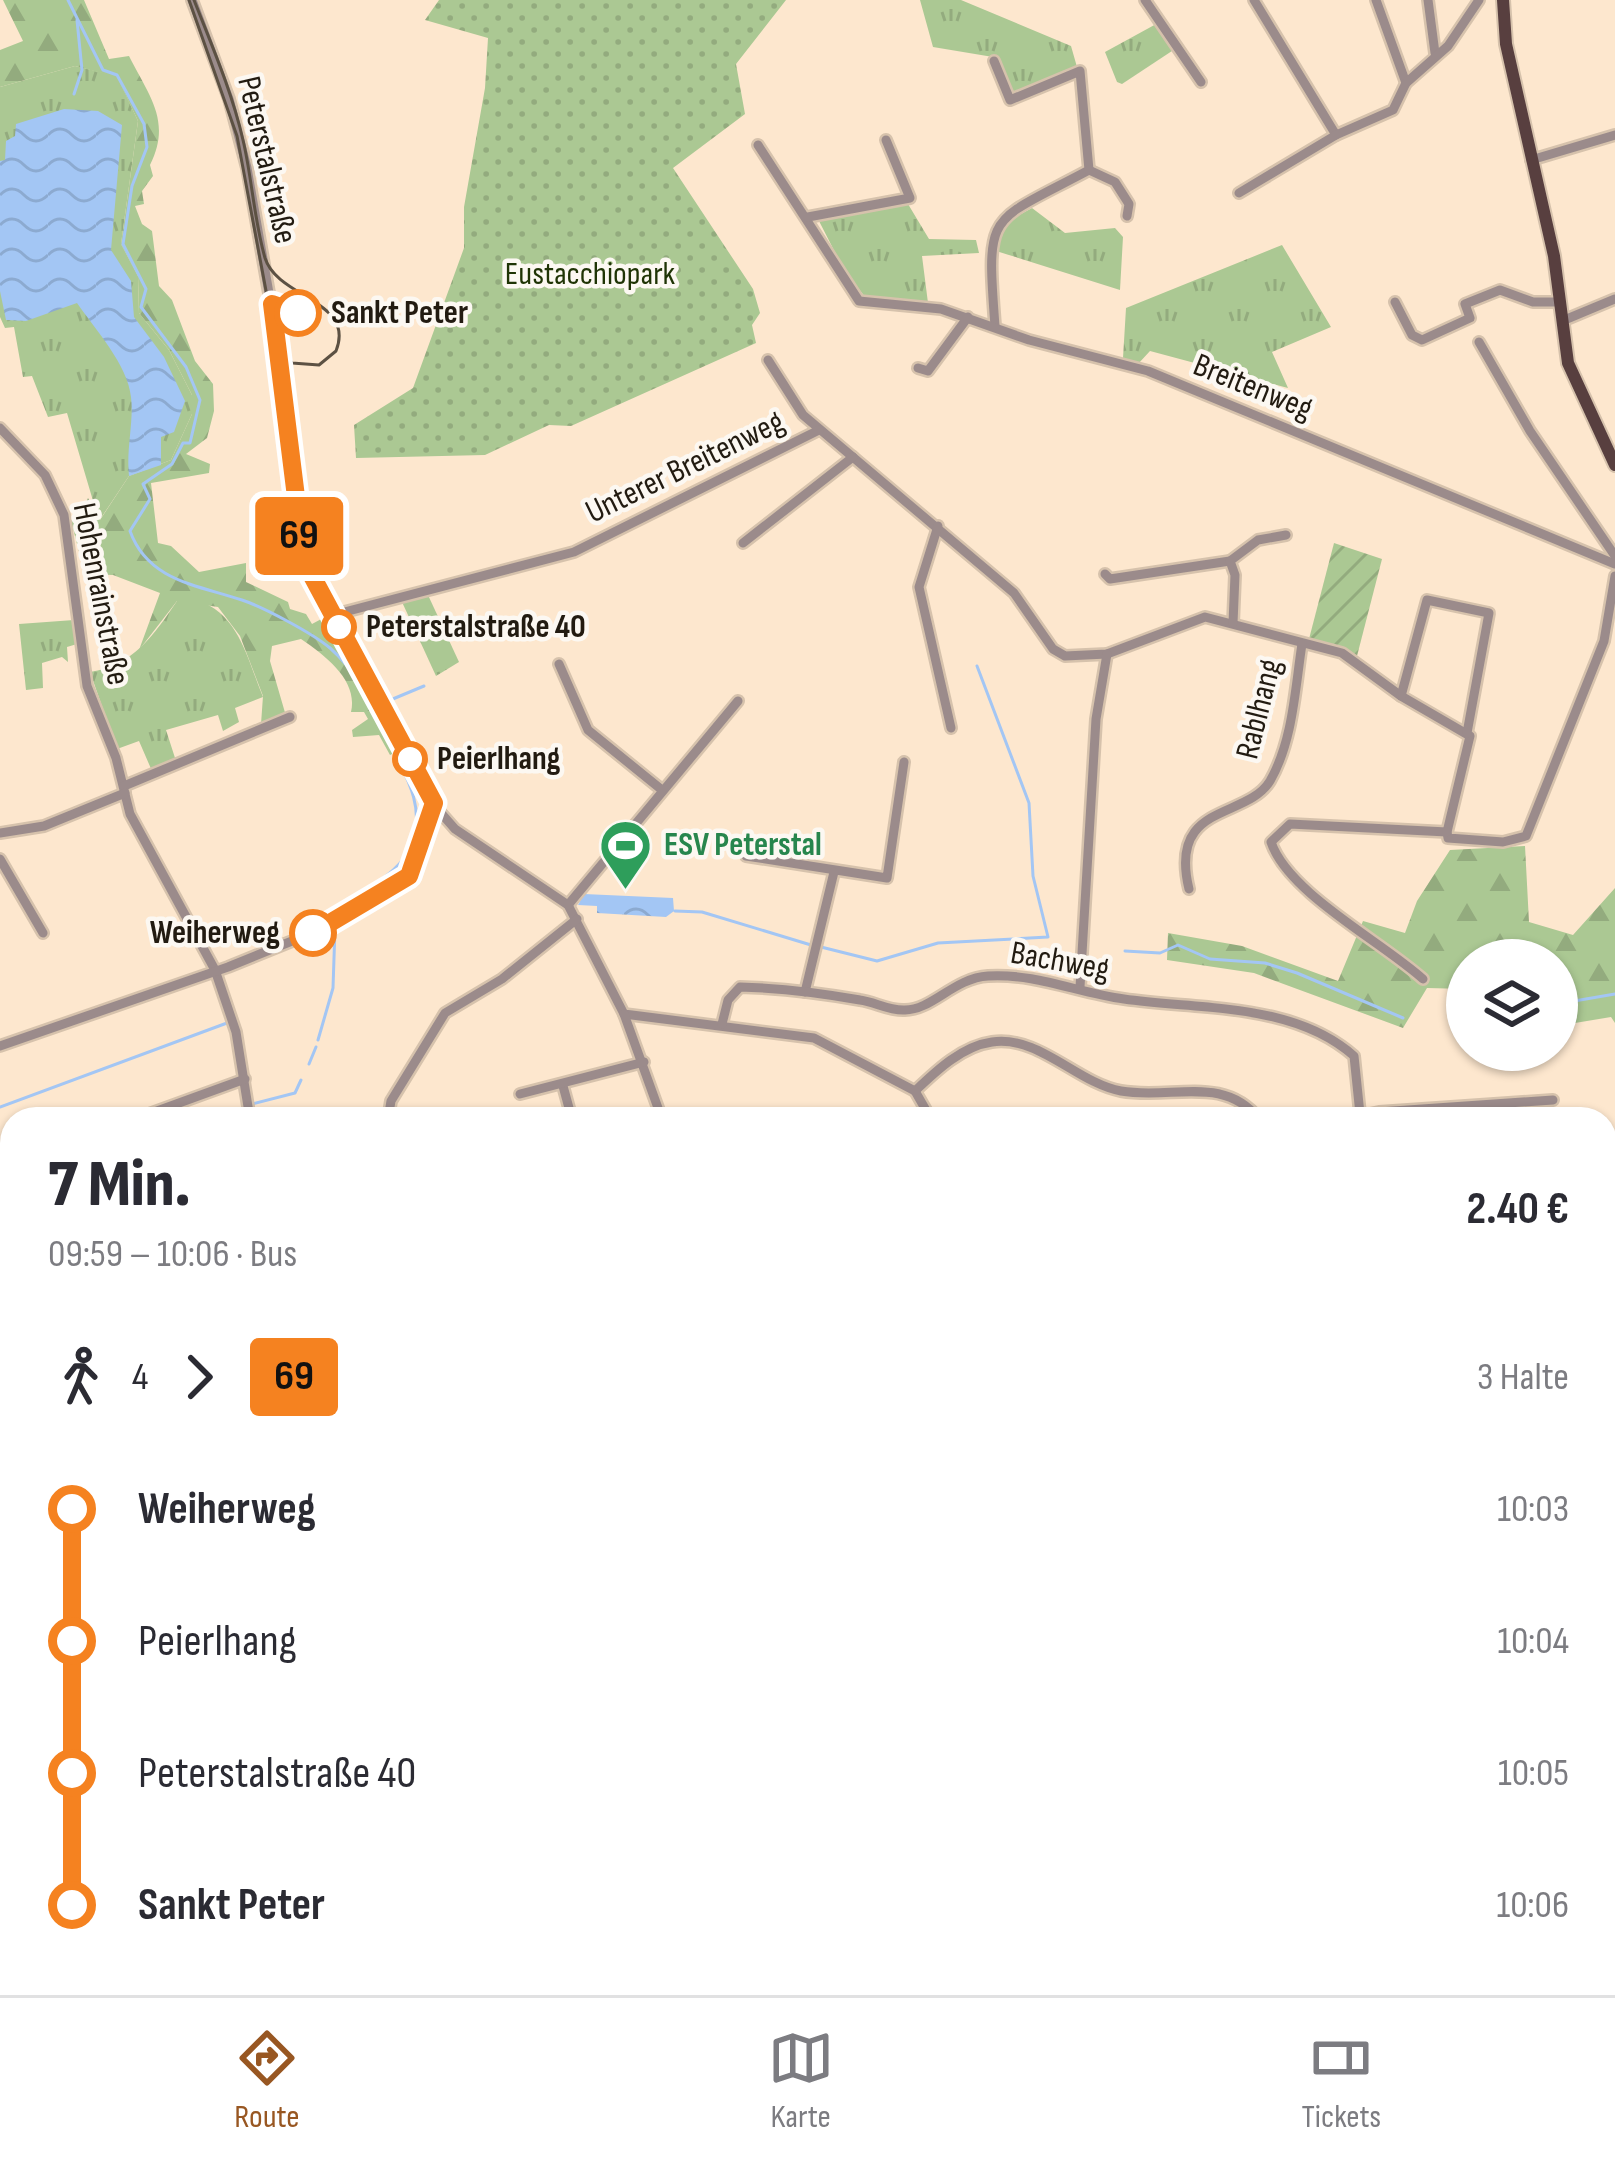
<!DOCTYPE html>
<html lang="de">
<head>
<meta charset="utf-8">
<style>
	:root { --surface:#fff; --page:#f2f2f3; --text:#2b2b33; --muted:#7c7c81; --line:#e1e1e2; --accent:#985722 }
	body { margin:0; font-family:"Sofia Sans Condensed",sans-serif; background:var(--page); color:var(--text); height:100vh; display:flex; flex-direction:column; font-size:45px; white-space:nowrap }
	* { box-sizing:border-box; margin:0 }
	p { font-size:39px; color:var(--muted) }
	.icon { flex:none; width:66px; height:66px; fill:none; stroke:currentColor; stroke-width:2; stroke-linecap:round; stroke-linejoin:round }
	.map { position:relative; flex:1; overflow:hidden }
	.side { position:absolute; left:0px; top:1107px; width:1617px; height:888px; display:flex; flex-direction:column; background:var(--surface); border-radius:36px 36px 0 0; box-shadow:0 3px 9px #0004 }
	.side>* { flex:none }
	.badge { padding:0 24px; border-radius:9px; font-size:42px; line-height:78px }
	.controls { position:absolute; left:1446px; top:939px; display:grid; gap:24px }
	.controls a { display:grid; place-items:center; width:132px; height:132px; border-radius:50%; background:var(--surface); box-shadow:0 3px 9px #0004; font-size:60px }
	.map>.badge { position:absolute; translate:-50% -50%; box-shadow:0 0 0 6px #fff }
	.legs { display:flex; align-items:center; gap:18px; height:132px; padding:0 48px; font-size:39px }
	.legs p { margin-inline-start:auto }
	.head { display:flex; align-items:center; justify-content:space-between; height:204px; padding:0 48px }
	h1 { font-size:66px; font-weight:800; line-height:90px }
	ul { padding:0 48px; list-style:none }
	li { display:flex; align-items:center; gap:42px; height:132px; font-size:45px }
	li i { display:grid; place-items:center; width:18px; height:100%; margin:0 15px; background:currentColor }
	li i::after { content:''; width:30px; height:30px; margin:-15px; border:9px solid; border-radius:50%; background:var(--surface) }
	li p { margin-inline-start:auto }
	li:first-child i { background:linear-gradient(#0000 50%,currentColor 0) }
	li:last-child i { background:linear-gradient(currentColor 50%,#0000 0) }
	.tab-bar { display:flex; justify-content:space-around; align-items:center; height:168px; border-top:3px solid var(--line); background:var(--surface); font-size:33px; color:var(--muted) }
	.tab-bar a { display:grid; justify-items:center; gap:6px }
	.tab-bar .active { color:var(--accent) }
	.map>svg:first-child { display:block }
</style>
</head>
<body>
<div class="map">
<svg width="1615" height="1995" viewBox="0 0 1615 1995">
	<defs>
		<pattern id="grass-tufts" width="24" height="20" patternUnits="userSpaceOnUse" patternTransform="scale(3)"><rect width="24" height="20" fill="#abc893"/><path d="M3 7l-1-3M5 7V3M7 7l1-3M15 17l-1-3M17 17v-4M19 17l1-3" fill="none" stroke="#93ab7e"/></pattern>
		<pattern id="forest-firs" width="22" height="20" patternUnits="userSpaceOnUse" patternTransform="scale(3)"><rect width="22" height="20" fill="#abc893"/><path d="M5 1l3.5 6h-7zM16 11l3.5 6h-7z" fill="#93ab7e"/></pattern>
		<pattern id="park-dots" width="8" height="8" patternUnits="userSpaceOnUse" patternTransform="scale(3)"><rect width="8" height="8" fill="#abc893"/><path d="M2 2h.1M6 6h.1" fill="none" stroke="#93ab7e" stroke-width="1.8" stroke-linecap="round"/></pattern>
		<pattern id="garden-furrows" width="10" height="10" patternUnits="userSpaceOnUse" patternTransform="scale(3)"><rect width="10" height="10" fill="#abc893"/><path d="M-1 1l2-2M0 10L10 0M9 11l2-2" fill="none" stroke="#93ab7e"/></pattern>
		<pattern id="water-waves" width="16" height="10" patternUnits="userSpaceOnUse" patternTransform="scale(3)"><rect width="16" height="10" fill="#a3c6f4"/><path d="M0 5q4-4 8 0t8 0" fill="none" stroke="#8caad0"/></pattern>
	</defs>
	<rect width="100%" height="100%" fill="#fde7ce"/>
	<g fill="url(#grass-tufts)">
		<polygon points="920,0 961,0 1071,46 1077,67 1011,94 993,57 933,47"/>
		<polygon points="1158,23 1175,49 1122,84 1117,82 1105,52"/>
		<polygon points="75,66 117,76 138,121 121,244 138,276 139,313 169,350 192,395 192,414 171,460 129,476 99,521 67,413 48,417 32,376 23,377 14,327 5,328 0,317 0,87"/>
		<polygon points="908,204 929,239 976,240 979,253 922,256 928,303 866,298 845,272 819,221"/>
		<polygon points="1032,208 1065,233 1115,228 1123,237 1120,290 993,250 1003,224"/>
		<polygon points="1282,245 1331,327 1272,352 1288,388 1150,351 1138,364 1123,358 1126,308"/>
		<polygon points="428,595 459,662 436,676 402,602"/>
		<path d="M197 600C239 614 247 658 263 697L235 708 239 722 223 731 218 715 166 730 176 761 152 771 139 741 117 749 90 672C133 666 154 635 177 601Z"/>
		<polygon points="74,620 77,644 67,647 68,662 62,657 42,663 43,688 26,690 19,624"/>
	</g>
	<g fill="url(#forest-firs)">
		<path d="M3 0H84L109 59 129 56C149 96 172 121 150 165L153 176 142 191 144 204 135 206 142 224 152 231 159 286 172 300 195 361 213 384 214 411 207 438 186 454 210 464 209 473 151 483 158 543 171 546 199 572 246 563V582L288 602 290 609 306 614 312 624 325 617 354 661 398 751 390 755 379 735 353 737 352 730 368 719 364 712H351C358 682 329 658 301 639L272 646 270 661 286 716 261 724 263 696 240 636 218 607 177 601 139 650 160 593 113 575 85 574 71 521 81 515 88 498 100 520 129 476 171 460 192 414V395L169 350 139 313 138 276 121 244 138 121 117 77 75 66 0 87V50L23 41Z"/>
		<polygon points="1525,846 1529,922 1573,935 1615,888 1615,1023 1611,1017 1557,1026 1557,960 1467,960 1467,1039 1466,989 1427,988 1403,1028 1254,973 1167,960 1168,933 1242,946 1338,981 1363,921 1405,933 1417,901 1450,850"/>
		<polygon points="12,1358 12,1612 0,1614 0,1360"/>
		<polygon points="0,1763 12,1763 12,1983 138,1983 152,1995 0,1995"/>
		<polygon points="1338,1983 1605,1983 1603,1995 1331,1995"/>
	</g>
	<polygon fill="url(#park-dots)" points="439,0 786,0 736,64 745,114 673,168 753,289 760,313 752,325 756,343 571,426 549,425 485,455 356,458 354,425 413,388 464,248 464,207 485,88 488,38 425,20"/>
	<polygon fill="url(#garden-furrows)" points="1334,543 1382,559 1357,656 1309,639"/>
	<g fill="url(#water-waves)">
		<path d="M64 109 98 111 122 125 111 250 131 281 134 317 164 357 185 401 174 432 161 437V465L129 476C126 449 134 422 131 397 128 365 95 329 77 303L26 321 6 320 0 291V161L5 160 6 141 15 136 16 124Z"/>
		<polygon points="584,894 673,898 674,911 666,917 597,913 597,906 578,905"/>
	</g>
	<g fill="none" stroke-linecap="round" stroke-linejoin="round">
		<g stroke="#a3c6f4" stroke-width="3">
			<path d="M68 0 103 70 117 75 144 124 147 147 132 186 123 244 146 289 141 307 186 367 200 400 190 443H183L172 464 143 484 150 499 130 531C148 581 197 585 242 600 263 607 312 633 330 648 361 675 375 713 393 749 408 779 425 810 412 844 396 882 354 888 335 919"/>
			<polyline points="74,94 82,70 77,20"/>
			<polyline points="388,701 424,686"/>
			<polyline points="675,911 702,912 811,945"/>
			<polyline points="821,947 877,961 938,943 1048,937 1033,876 1029,803 977,666"/>
			<polyline points="1125,951 1160,953 1178,945 1210,959 1265,963 1297,973 1403,1018"/>
			<polyline points="1557,1004 1615,994"/>
			<polyline points="318,1040 333,988 335,928"/>
			<polyline points="309,1064 316,1047"/>
			<polyline points="252,1104 295,1093 301,1080"/>
			<polyline points="0,1107 227,1023"/>
			<polyline points="0,1928 12,1926"/>
			<polyline points="778,1983 795,1995"/>
			<polyline points="202,1995 207,1983"/>
			<polyline points="1111,1995 1122,1983"/>
		</g>
		<defs>
			<g id="minor">
				<path d="M192 0 229 99 247 168 279 350 304 561 433 804 455 829 568 905 624 1014 814 1038 915 1091C936 1071 962 1046 992 1042 1039 1035 1077 1083 1121 1091 1171 1100 1223 1074 1259 1119"/>
				<polyline points="1145,0 1201,82"/>
				<polyline points="1254,0 1336,135"/>
				<polyline points="1376,0 1406,83"/>
				<polyline points="1428,0 1435,53"/>
				<path d="M994 61 1010 100 1080 71 1089 170C988 224 986 209 995 326"/>
				<polyline points="758,145 859,301 941,309 1029,340 1148,371 1615,564"/>
				<polyline points="1531,160 1615,135"/>
				<polyline points="1089,170 1115,182 1129,204 1127,216"/>
				<polyline points="1239,193 1336,135 1393,110 1406,83 1448,46 1479,0"/>
				<polyline points="808,217 910,198 886,140"/>
				<polyline points="1395,302 1412,335 1422,340 1470,318 1465,304 1500,290 1533,302 1559,302"/>
				<polyline points="1562,321 1615,299"/>
				<polyline points="1479,342 1530,431 1615,556"/>
				<polyline points="768,360 803,415 1014,593 1053,649 1065,656 1107,654 1205,617 1342,653 1401,696 1470,736 1447,832 1448,838 1503,842 1526,836 1604,641 1615,576"/>
				<polyline points="918,368 928,371 968,317"/>
				<polyline points="0,428 45,475 64,515 87,686 116,758 130,814 215,970 236,1032 250,1119"/>
				<polyline points="938,526 919,587 951,728"/>
				<polyline points="743,543 853,457"/>
				<polyline points="1105,574 1110,579 1230,561"/>
				<polyline points="333,615 574,552 819,430"/>
				<polyline points="1233,623 1235,575 1230,561 1258,540 1286,535"/>
				<polyline points="559,664 588,730 662,790"/>
				<polyline points="1401,696 1427,600 1489,613 1467,733"/>
				<polyline points="124,786 290,717"/>
				<polyline points="0,833 44,826 125,793"/>
				<polyline points="746,856 887,878 904,762"/>
				<polyline points="0,859 43,933"/>
				<path d="M1189 889C1168 802 1246 820 1270 781 1293 741 1295 689 1302 644"/>
				<polyline points="568,905 738,701"/>
				<path d="M1423 979C1381 941 1288 893 1271 842L1290 824 1447 832"/>
				<polyline points="1080,987 1096,719 1107,654"/>
				<polyline points="805,992 834,872"/>
				<polyline points="624,1014 662,1119"/>
				<path d="M722 1024 728 1000 740 987C781 988 821 993 860 1000 875 1002 889 1011 905 1010 932 1010 954 978 988 976 1036 973 1078 993 1124 999 1199 1010 1293 1002 1354 1056L1360 1114"/>
				<polyline points="0,1046 228,967 339,922 409,876 433,804"/>
				<polyline points="563,1086 572,1119"/>
				<polyline points="915,1091 931,1119"/>
				<polyline points="520,1094 644,1062"/>
				<polyline points="135,1119 245,1079"/>
				<polyline points="388,1119 391,1101 445,1013 502,979 577,919"/>
				<polyline points="1347,1119 1379,1112 1553,1100"/>
				<polyline points="0,1167 12,1163"/>
				<polyline points="1608,1251 1615,1250"/>
				<polyline points="0,1283 12,1281"/>
				<polyline points="1605,1485 1615,1483"/>
				<polyline points="0,1757 12,1756"/>
				<polyline points="478,1983 496,1995"/>
				<polyline points="827,1983 843,1995"/>
				<polyline points="1060,1984 1061,1983"/>
				<polyline points="252,1995 257,1983"/>
				<polyline points="721,1995 729,1983"/>
			</g>
			<polyline id="major" points="1503,0 1506,44 1554,256 1568,363 1615,465"/>
		</defs>
		<use href="#minor" stroke="#d6c2ac" stroke-width="14"/>
		<use href="#major" stroke="#d6c2ac" stroke-width="16"/>
		<use href="#minor" stroke="#9b8b8b" stroke-width="9"/>
		<use href="#major" stroke="#583f3f" stroke-width="12"/>
		<path stroke="#5c5143" stroke-width="3" d="M189 0 237 136 276 344 292 363 319 365 336 351C356 300 278 299 265 258 254 220 252 178 243 140 232 92 212 46 194 0"/>
	</g>
	<g fill="none" stroke-linecap="round" stroke-linejoin="round">
		<defs>
			<polyline id="line-1" points="298,313 272,304 304,561 434,803 409,876 313,933"/>
		</defs>
		<use href="#line-1" stroke="#fff" stroke-width="27"/>
		<use href="#line-1" stroke="#f58220" stroke-width="18"/>
	</g>
	<defs>
		<symbol id="stadium-pin" viewBox="-11 -11 22 30"><path d="M0 17L-7.5 6A9.5 9.5 0 1 1 7.5 6Z" fill="#2e9e5b" stroke="#fcf8f2"/><path d="M0-5a6.5 5 0 1 0 0 10a6.5 5 0 1 0 0-10ZM-3.5-1.8h7v3.6h-7Z" fill="#fff"/></symbol>
	</defs>
	<g fill-rule="evenodd">
		<use href="#stadium-pin" x="596" y="816" width="59" height="81"/>
	</g>
	<g fill="#fff" stroke="#f58220" stroke-width="6">
		<circle cx="298" cy="313" r="21"/>
		<circle cx="339" cy="627" r="15"/>
		<circle cx="410" cy="759" r="15"/>
		<circle cx="313" cy="933" r="21"/>
	</g>
	<g text-anchor="middle" dominant-baseline="central" stroke-width="9" stroke-linejoin="round" paint-order="stroke">
		<g font-size="33" fill="#221b11" stroke="#fcf8f2">
			<text transform="translate(267 160) rotate(77)">Peterstalstraße</text>
			<text transform="translate(1253 387) rotate(22)">Breitenweg</text>
			<text transform="translate(685 467) rotate(-26)">Unterer Breitenweg</text>
			<text transform="translate(101 594) rotate(79)">Hohenrainstraße</text>
			<text transform="translate(1259 709) rotate(-76)">Rablhang</text>
			<text transform="translate(1060 961) rotate(10)">Bachweg</text>
		</g>
		<g font-size="33" fill="#1f3405" stroke="#fcf8f2">
			<text x="590" y="274">Eustacchiopark</text>
		</g>
		<g font-size="33" font-weight="bold" fill="#221b11" stroke="#fcf8f2" text-anchor="start">
			<text x="331" y="313">Sankt Peter</text>
			<text x="366" y="627">Peterstalstraße 40</text>
			<text x="437" y="759">Peierlhang</text>
			<text x="280" y="933" text-anchor="end">Weiherweg</text>
		</g>
		<g font-size="33" font-weight="bold" fill="#27864d" stroke="#fcf8f2" text-anchor="start">
			<text x="664" y="845">ESV Peterstal</text>
		</g>
	</g>
</svg>
<div class="controls">
<a><svg class="icon" aria-label="layers" viewBox="0 0 24 24"><path d="M12 4l9 5-9 5-9-5zM3 14l9 5 9-5"/></svg></a>
</div>
<b class="badge" style="left:299px;top:536px;background:#f58220;color:#111">69</b>
<section class="side">
<div class="head"><div><h1>7 Min.</h1><p>09:59 – 10:06 · Bus</p></div><b>2.40 €</b></div>
<div class="legs"><svg class="icon" aria-label="walk" viewBox="0 0 24 24"><circle cx="13" cy="4" r="2"/><path d="M13 8l-2 6 4 7M11 14l-3 7M7 12l3-4h3l4 4"/></svg>4<svg class="icon" aria-label="forward" viewBox="0 0 24 24"><path d="M9 5l7 7-7 7"/></svg><b class="badge" style="background:#f58220;color:#111">69</b><p>3 Halte</p></div>
<ul>
<li><i style="color:#f58220"></i><b>Weiherweg</b><p>10:03</p></li>
<li><i style="color:#f58220"></i><span>Peierlhang</span><p>10:04</p></li>
<li><i style="color:#f58220"></i><span>Peterstalstraße 40</span><p>10:05</p></li>
<li><i style="color:#f58220"></i><b>Sankt Peter</b><p>10:06</p></li>
</ul>
</section>
</div>
<nav class="tab-bar">
<a class="active"><svg class="icon" aria-label="directions" viewBox="0 0 24 24"><path d="M12 3l9 9-9 9-9-9zM9 14v-3h6M13 9l2 2-2 2"/></svg>Route</a>
<a><svg class="icon" aria-label="map" viewBox="0 0 24 24"><path d="M3 6l6-2 6 2 6-2v14l-6 2-6-2-6 2zM9 4v14M15 6v14"/></svg>Karte</a>
<a><svg class="icon" aria-label="tickets" viewBox="0 0 24 24"><path d="M3 7h18v10H3zM15 7v10"/></svg>Tickets</a>
</nav>
</body>
</html>
